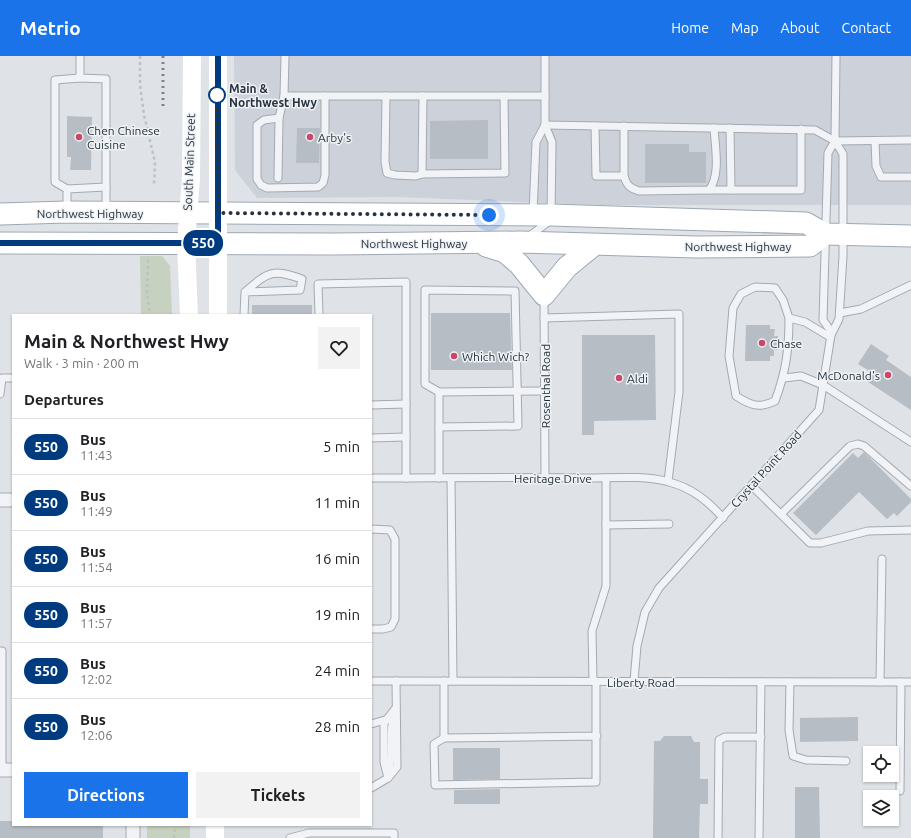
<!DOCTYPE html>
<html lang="en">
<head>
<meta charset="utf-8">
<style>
	:root { --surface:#fff; --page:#f2f2f2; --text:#202124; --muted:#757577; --line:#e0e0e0; --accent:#1a73e8 }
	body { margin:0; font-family:Ubuntu,sans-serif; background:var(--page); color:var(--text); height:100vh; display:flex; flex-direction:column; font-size:15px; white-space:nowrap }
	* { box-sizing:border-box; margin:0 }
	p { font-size:13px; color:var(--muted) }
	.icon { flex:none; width:22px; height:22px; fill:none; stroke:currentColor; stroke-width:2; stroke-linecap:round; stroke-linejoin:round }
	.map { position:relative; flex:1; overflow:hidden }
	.panel { position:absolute; left:12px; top:258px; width:360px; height:512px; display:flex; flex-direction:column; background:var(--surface); border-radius:0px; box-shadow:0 1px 3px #0004 }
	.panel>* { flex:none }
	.badge { padding:0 8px; border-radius:13px; font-size:14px; line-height:26px }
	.tools { position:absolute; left:863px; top:690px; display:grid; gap:8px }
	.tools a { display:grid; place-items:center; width:36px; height:36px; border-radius:0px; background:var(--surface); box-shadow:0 1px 3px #0004; font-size:20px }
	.you { position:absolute; width:20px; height:20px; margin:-10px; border:3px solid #fff; border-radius:50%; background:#1a73e8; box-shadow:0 0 0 6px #1a73e833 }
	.map>.badge { position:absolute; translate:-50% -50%; box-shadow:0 0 0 2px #fff }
	h2 { padding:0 12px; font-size:15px; line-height:36px }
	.round { display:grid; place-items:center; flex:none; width:42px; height:42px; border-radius:0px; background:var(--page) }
	.headline { display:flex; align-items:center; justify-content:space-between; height:68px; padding:0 12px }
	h1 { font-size:19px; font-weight:700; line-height:30px }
	.button { display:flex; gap:8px; margin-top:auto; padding:8px 12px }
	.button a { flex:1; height:46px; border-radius:0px; background:var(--accent); color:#fff; font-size:16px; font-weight:700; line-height:46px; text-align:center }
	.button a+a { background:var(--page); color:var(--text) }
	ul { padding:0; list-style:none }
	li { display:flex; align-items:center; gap:12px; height:56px; padding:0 12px; border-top:1px solid var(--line) }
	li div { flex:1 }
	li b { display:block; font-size:15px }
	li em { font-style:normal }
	li .badge { min-width:44px; font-weight:700; text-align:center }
	header { display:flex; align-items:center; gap:24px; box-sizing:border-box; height:56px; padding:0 20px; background:var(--accent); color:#fff }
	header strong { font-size:19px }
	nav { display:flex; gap:22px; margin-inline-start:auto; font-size:14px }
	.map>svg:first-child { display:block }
</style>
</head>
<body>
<header>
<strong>Metrio</strong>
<nav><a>Home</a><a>Map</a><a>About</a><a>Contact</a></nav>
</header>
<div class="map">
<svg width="911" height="782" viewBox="0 0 911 782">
	<rect width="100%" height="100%" fill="#dfe3e8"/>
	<polygon fill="#cdd2da" points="234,0 911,0 911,149 596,149 398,141 257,142 235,114"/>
	<g fill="#c6d1c0">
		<polygon points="140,200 162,200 170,210 172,259 141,259"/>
		<rect x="147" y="769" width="43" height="13"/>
	</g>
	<g fill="#b6bdc4">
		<polygon points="67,60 92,61 91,114 70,114 71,101 67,101"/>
		<polygon points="488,64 488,103 430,103 430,65"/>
		<polygon points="297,72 320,72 319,107 296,107"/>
		<polygon points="645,88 689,88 689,96 706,96 706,127 645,127"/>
		<rect x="252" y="249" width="60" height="10"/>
		<polygon points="431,257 510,257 512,314 431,314"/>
		<polygon points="746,269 770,269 770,273 775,273 774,280 778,280 778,294 774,294 774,300 770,300 770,305 745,305"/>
		<polygon points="582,279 655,279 656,364 594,365 594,379 582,379"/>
		<polygon points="871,288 889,300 886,304 911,321 911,354 865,324 871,316 858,308"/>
		<polygon points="864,396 911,443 911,446 897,460 894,457 887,463 859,436 816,479 793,457 853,397 858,402"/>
		<polygon points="858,661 858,685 800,686 800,662"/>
		<polygon points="664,680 691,680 694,686 700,686 700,723 708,723 708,748 700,748 699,782 653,782 654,685 660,685"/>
		<polygon points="453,692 500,692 500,723 453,724"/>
		<polygon points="795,731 819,731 820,782 795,782"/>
		<polygon points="500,733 500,748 454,748 454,734"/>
		<polygon points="0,765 13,765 13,769 103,769 103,782 0,782"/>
	</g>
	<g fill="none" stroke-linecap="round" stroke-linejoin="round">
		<defs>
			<g id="lane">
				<polyline points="80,0 80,22 106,23 106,155"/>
				<polyline points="285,0 284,40 545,40"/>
				<polyline points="80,22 55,24 55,126 67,133 106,131"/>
				<polyline points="386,40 385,106 387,117 395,119 416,120 422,118 505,117 504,40"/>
				<polyline points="279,62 264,64 257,69 257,123 261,129 267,132 318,131 323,127 325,119 325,40"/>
				<polyline points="545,69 815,74 835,85 911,84"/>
				<polyline points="595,70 596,120 624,120 624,70"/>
				<polyline points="730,72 731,134 801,134 801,73"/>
				<polyline points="875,85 876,110 881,121 911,121"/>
				<polyline points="422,118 423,40"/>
				<path d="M624 120C627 130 630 132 639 135L709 134C721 119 715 90 714 72"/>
				<polyline points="278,122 279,62 284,40"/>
				<polyline points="67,133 67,154"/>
				<polyline points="709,134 731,134"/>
				<polyline points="533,158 536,86 545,69"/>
				<polyline points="528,181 547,167 551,159 552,86 545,69 545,0"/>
				<polyline points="544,240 545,421"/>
				<polyline points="840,257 861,253 911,229"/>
				<path d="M244 259 245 236C268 216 272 212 302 223L300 234 245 236"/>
				<polyline points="319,259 318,228 406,226 406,422"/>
				<polyline points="544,262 679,258 679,336 668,425"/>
				<path d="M789 262C789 293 786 316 775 345 759 353 750 349 736 340L729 300 733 252 741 238 755 231 775 232 783 244 789 262 805 266 830 281"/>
				<polyline points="831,279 839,263 843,200 843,98 835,85"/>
				<polyline points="784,322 801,320 823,329 911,386"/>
				<polyline points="439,336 425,328 425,234 515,235 518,370 439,371"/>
				<polyline points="0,338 2,322 13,322"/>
				<polyline points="371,349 406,348"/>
				<polyline points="371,382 406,381"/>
				<path d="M371 422C442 422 513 421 584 422 609 422 645 419 669 426 692 432 708 445 723 462"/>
				<polyline points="439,422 439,336 545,335"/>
				<polyline points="451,422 453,625"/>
				<polyline points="752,430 810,487 821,487 868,475 911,474"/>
				<polyline points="781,458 850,390 858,388 864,390 911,430"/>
				<polyline points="606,469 669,468"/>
				<polyline points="371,473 390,474 395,483 395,563 391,571 383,573 371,573"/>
				<polyline points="0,595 2,595 2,714"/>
				<polyline points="371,625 911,626"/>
				<polyline points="593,625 592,575 606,530 606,422"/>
				<polyline points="596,625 596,726 435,729 434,688 444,682 597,680"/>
				<polyline points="634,625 637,590 645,556 659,532 819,354 831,279 830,274 823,264 828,97 835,85 836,0"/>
				<polyline points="790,626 789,674 793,700 806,704 846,705"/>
				<polyline points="880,626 882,503"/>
				<polyline points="371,668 385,664"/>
				<polyline points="444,682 444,625"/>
				<path d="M388 720C394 700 388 678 394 657"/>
				<polyline points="388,722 384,706 384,667 395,653"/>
				<polyline points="371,732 388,722 397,711 396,625"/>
				<polyline points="900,735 901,626"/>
				<polyline points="290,782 309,777 394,777 394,782"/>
				<polyline points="718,782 719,684 725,681 761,681"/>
				<polyline points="759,782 761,626"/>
			</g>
			<g id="street">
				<polyline points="0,444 13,444"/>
				<polyline points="0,714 13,714"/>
				<polyline points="133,769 133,782"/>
			</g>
			<g id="primary">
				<polyline points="0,158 67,156 551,159 806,167 825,178 911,180"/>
				<polyline points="0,187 334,188 520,186 696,191 810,190 825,178"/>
				<polyline points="486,190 505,196 519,208 544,239 567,211 594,189"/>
			</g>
		</defs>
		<use href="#lane" stroke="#a4aab2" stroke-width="9"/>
		<use href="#street" stroke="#a4aab2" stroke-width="15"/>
		<use href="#primary" stroke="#9ea8b3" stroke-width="23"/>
		<g stroke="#bdc1c6" stroke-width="2.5" stroke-dasharray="3 3" stroke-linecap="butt">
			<polyline points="140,0 140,29 144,59 155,106 154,128"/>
			<polyline points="148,204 147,236 150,259"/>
			<polyline points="174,782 175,769"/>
		</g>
		<use href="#lane" stroke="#f1f3f6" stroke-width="7"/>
		<use href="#street" stroke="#f1f3f6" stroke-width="13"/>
		<g stroke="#fff" stroke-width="18">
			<polyline points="218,0 218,259"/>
			<polyline points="189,259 186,187 191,122 192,0"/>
			<polyline points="215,769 215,782"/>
		</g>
		<use href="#primary" stroke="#fff" stroke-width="21"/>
		<polyline stroke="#798491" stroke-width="3" stroke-dasharray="2 4" stroke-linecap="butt" points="163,0 163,53"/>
	</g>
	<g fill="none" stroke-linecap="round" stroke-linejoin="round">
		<defs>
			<polyline id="line" points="0,187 218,187 218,0"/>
		</defs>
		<use href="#line" stroke="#fff" stroke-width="9"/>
		<use href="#line" stroke="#003b80" stroke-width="6"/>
		<polyline stroke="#28323e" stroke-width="4" stroke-dasharray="0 7.2" points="217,39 219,157 489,159"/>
	</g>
	<circle fill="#fff" stroke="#003b80" stroke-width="2" cx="217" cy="39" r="8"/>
	<g fill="#ca4765" stroke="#eef2f5" stroke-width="1.5">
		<circle cx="79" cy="81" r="4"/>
		<circle cx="310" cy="81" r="4"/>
		<circle cx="762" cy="287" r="4"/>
		<circle cx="454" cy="300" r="4"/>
		<circle cx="888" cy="319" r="4"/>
		<circle cx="619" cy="322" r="4"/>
	</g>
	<g text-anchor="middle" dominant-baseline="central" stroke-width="3" stroke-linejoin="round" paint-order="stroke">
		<g font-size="12" font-weight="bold" fill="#28323e" stroke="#eef2f5" text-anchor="start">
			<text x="229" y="32">Main &amp;<tspan x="229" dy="14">Northwest Hwy</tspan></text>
		</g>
		<g font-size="12" fill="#28323e" stroke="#eef2f5" text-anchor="start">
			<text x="87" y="74">Chen Chinese<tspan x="87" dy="14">Cuisine</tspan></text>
			<text x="318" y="81">Arby's</text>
			<text x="770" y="287">Chase</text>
			<text x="462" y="300">Which Wich?</text>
			<text x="880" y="319" text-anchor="end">McDonald's</text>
			<text x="627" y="322">Aldi</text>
		</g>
		<g font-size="12" fill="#28323e" stroke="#eef2f5">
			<text transform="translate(189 106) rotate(-88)">South Main Street</text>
			<text x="90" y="157">Northwest Highway</text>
			<text x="414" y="187">Northwest Highway</text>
			<text x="738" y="190">Northwest Highway</text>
			<text transform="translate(545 330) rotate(-90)">Rosenthal Road</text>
			<text transform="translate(766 413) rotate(-48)">Crystal Point Road</text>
			<text x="553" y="422">Heritage Drive</text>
			<text x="641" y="626">Liberty Road</text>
		</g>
	</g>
</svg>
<div class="tools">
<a><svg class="icon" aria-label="locate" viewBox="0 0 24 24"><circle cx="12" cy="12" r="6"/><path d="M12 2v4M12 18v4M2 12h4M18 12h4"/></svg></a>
<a><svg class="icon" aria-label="layers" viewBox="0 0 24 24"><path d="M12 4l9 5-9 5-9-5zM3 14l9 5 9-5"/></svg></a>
</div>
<div class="you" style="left:489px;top:159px"></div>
<b class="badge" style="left:203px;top:187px;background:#003b80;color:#fff">550</b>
<section class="panel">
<div class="headline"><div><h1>Main &amp; Northwest Hwy</h1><p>Walk · 3 min · 200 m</p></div><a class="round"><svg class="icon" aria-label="heart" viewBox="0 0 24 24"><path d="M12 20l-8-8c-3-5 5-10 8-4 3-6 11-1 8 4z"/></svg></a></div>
<h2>Departures</h2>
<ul>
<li><span class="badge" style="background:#003b80;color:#fff">550</span><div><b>Bus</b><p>11:43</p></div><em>5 min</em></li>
<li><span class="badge" style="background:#003b80;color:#fff">550</span><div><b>Bus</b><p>11:49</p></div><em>11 min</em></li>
<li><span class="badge" style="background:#003b80;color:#fff">550</span><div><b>Bus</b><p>11:54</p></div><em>16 min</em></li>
<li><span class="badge" style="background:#003b80;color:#fff">550</span><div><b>Bus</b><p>11:57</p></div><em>19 min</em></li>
<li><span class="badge" style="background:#003b80;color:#fff">550</span><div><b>Bus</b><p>12:02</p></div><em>24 min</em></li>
<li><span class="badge" style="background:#003b80;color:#fff">550</span><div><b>Bus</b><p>12:06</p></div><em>28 min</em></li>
</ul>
<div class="button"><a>Directions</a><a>Tickets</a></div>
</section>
</div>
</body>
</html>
